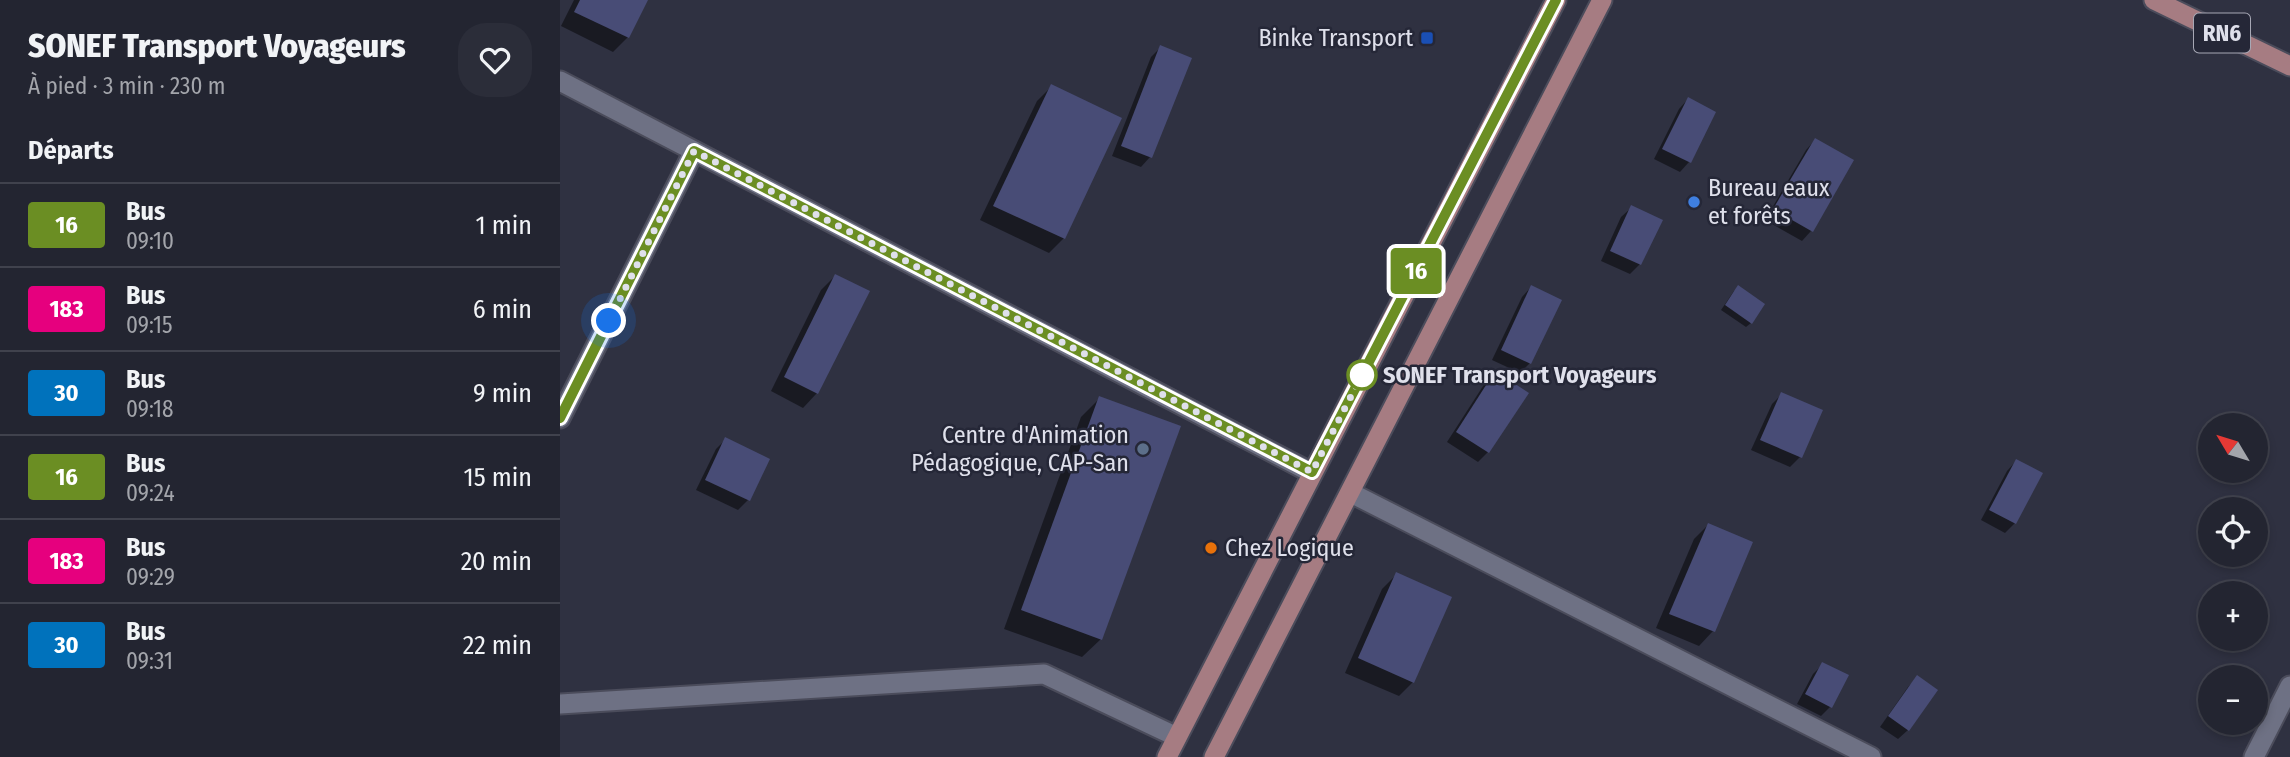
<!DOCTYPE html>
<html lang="fr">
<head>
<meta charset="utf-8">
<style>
	:root { --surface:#232531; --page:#2b2d39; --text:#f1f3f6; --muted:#a3a5ab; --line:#40424d }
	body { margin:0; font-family:"Fira Sans Condensed",sans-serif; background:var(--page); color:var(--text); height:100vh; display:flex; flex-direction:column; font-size:26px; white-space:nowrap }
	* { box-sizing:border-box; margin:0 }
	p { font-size:23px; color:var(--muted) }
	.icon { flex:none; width:38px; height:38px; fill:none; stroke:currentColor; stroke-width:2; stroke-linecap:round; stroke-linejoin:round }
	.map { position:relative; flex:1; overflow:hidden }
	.side { display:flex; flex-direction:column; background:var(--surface); width:560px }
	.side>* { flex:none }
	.badge { padding:0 14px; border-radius:5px; font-size:24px; line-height:46px }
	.needle { width:46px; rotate:308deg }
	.buttons { position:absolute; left:1638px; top:413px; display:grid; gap:14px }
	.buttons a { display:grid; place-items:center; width:70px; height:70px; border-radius:50%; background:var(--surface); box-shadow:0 4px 10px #0003,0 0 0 2px var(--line); font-size:35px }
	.you { position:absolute; width:35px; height:35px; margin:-18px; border:5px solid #fff; border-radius:50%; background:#1a73e8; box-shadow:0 0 0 10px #1a73e833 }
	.map>.badge { position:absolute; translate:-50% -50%; box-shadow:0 0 0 4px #fff }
	h2 { padding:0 28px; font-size:26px; line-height:63px }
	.round { display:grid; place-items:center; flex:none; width:74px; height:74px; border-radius:28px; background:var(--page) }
	.head { display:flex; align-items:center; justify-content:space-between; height:119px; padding:0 28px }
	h1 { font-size:33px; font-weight:800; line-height:52px }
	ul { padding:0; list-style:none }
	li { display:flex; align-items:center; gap:21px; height:84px; padding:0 28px; border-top:2px solid var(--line) }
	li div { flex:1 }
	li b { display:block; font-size:26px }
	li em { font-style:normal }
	li .badge { min-width:77px; font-weight:700; text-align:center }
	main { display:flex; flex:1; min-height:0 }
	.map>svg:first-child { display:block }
</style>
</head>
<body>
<main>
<section class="side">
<div class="head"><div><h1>SONEF Transport Voyageurs</h1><p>À pied · 3 min · 230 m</p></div><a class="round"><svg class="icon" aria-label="heart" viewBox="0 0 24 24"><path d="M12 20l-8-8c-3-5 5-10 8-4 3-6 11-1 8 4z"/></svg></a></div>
<h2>Départs</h2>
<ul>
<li><span class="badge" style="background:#6b8e23;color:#fff">16</span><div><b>Bus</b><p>09:10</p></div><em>1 min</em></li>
<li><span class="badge" style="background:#e6007e;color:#fff">183</span><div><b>Bus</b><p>09:15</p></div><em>6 min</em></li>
<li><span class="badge" style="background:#0072bc;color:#fff">30</span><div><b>Bus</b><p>09:18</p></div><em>9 min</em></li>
<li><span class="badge" style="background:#6b8e23;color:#fff">16</span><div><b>Bus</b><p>09:24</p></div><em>15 min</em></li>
<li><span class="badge" style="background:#e6007e;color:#fff">183</span><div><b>Bus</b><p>09:29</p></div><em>20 min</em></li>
<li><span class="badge" style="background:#0072bc;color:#fff">30</span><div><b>Bus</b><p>09:31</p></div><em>22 min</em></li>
</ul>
</section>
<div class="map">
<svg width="1730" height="757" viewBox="0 0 1730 757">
	<rect width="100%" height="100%" fill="#2f3141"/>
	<g fill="#0007">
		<polygon points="14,0 86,0 68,37 53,52 1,26"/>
		<polygon points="601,47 629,59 590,157 581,167 552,156 591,57"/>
		<polygon points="491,87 504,238 489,253 420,220 477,101"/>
		<polygon points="1128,99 1129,162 1120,172 1094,159 1119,109"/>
		<polygon points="1255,140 1292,161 1251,231 1242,241 1205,220 1246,150"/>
		<polygon points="1071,208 1080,264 1070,274 1041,261 1061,217"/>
		<polygon points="275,276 257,393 243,408 211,391 261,290"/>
		<polygon points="971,287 970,363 960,373 932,360 962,297"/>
		<polygon points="1174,291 1191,323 1186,327 1161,310"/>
		<polygon points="935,373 966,394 928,452 918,462 887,442 925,383"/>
		<polygon points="1222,394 1261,411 1240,457 1230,467 1191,450 1212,404"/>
		<polygon points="540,398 541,639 522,657 444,629 521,417"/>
		<polygon points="166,439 208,460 188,500 178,510 136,490 156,449"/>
		<polygon points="1456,461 1455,523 1445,533 1421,520 1447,471"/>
		<polygon points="1148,525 1153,631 1139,646 1096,628 1134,539"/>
		<polygon points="836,575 853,682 839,696 785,673 822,589"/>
		<polygon points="1263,664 1270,707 1261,716 1237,704 1253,674"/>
		<polygon points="1358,677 1348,730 1338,739 1320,727 1348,687"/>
	</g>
	<g fill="#484c76">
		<polygon points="20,0 88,0 69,38 14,12"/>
		<polygon points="600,45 632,58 592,158 561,146"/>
		<polygon points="491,84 562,118 505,239 433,206"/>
		<polygon points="1128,97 1156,112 1131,163 1102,149"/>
		<polygon points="1255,138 1294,160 1253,232 1213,209"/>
		<polygon points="1071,205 1103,220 1081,265 1050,251"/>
		<polygon points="275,274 310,291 258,394 224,377"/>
		<polygon points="971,285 1002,300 971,364 941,350"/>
		<polygon points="1178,285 1205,304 1192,324 1165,305"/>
		<polygon points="935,371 969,393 929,453 896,432"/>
		<polygon points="1221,392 1263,410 1242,458 1200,440"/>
		<polygon points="539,396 621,426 542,640 461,610"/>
		<polygon points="165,437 210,459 190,501 145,480"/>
		<polygon points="1456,459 1483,473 1456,524 1429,510"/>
		<polygon points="1148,523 1193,542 1155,632 1109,614"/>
		<polygon points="836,572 892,597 854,683 798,658"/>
		<polygon points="1262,662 1289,675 1272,708 1245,694"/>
		<polygon points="1357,675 1378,690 1349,731 1328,716"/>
	</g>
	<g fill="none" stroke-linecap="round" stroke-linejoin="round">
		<defs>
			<g id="minor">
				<polyline points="0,81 752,473"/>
				<polyline points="0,418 134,151"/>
				<polyline points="791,493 1311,757"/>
				<polyline points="0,704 484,674 617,737"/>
				<polyline points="1694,757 1730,686"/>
			</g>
			<g id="primary">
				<polyline points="1594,0 1730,66"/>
				<polyline points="607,757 996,0"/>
				<polyline points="654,757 1042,0"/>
			</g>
		</defs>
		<use href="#minor" stroke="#4b4c5b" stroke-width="23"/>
		<use href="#primary" stroke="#4b4c5b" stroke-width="23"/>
		<use href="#minor" stroke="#6e7184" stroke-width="19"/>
		<use href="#primary" stroke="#a67c82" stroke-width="19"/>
	</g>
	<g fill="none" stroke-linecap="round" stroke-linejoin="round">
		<defs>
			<polyline id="line" points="0,418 134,151 752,472 996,0"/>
		</defs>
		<use href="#line" stroke="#fff" stroke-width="16"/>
		<use href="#line" stroke="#6b8e23" stroke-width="10"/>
		<polyline stroke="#dfe0eb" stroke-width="7" stroke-dasharray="0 12.6" points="49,321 134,151 752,472 802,375"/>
	</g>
	<rect fill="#1a4fb4" stroke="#252737" stroke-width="2.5" x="860" y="31" width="14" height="14" rx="3.5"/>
	<circle fill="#3f7fe0" stroke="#252737" stroke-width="2.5" cx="1134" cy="202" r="7"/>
	<circle fill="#fff" stroke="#6b8e23" stroke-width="3.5" cx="802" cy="375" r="14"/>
	<circle fill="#5c6f8a" stroke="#252737" stroke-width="2.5" cx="583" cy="449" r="7"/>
	<circle fill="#e8710a" stroke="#252737" stroke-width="2.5" cx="651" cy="548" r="7"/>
	<g text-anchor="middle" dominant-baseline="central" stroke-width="5" stroke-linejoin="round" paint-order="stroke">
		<rect fill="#252737" stroke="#a7a8b5" stroke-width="2" x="1634" y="13.5" width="56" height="39" rx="5"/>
		<g font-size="23" font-weight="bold" fill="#dfe0eb">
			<text x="1662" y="33">RN6</text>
		</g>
		<g font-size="24" fill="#dfe0eb" stroke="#252737" text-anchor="end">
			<text x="853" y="38">Binke Transport</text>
			<text x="1148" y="188" text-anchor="start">Bureau eaux<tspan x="1148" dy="28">et forêts</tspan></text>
			<text x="569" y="435">Centre d'Animation<tspan x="569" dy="28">Pédagogique, CAP-San</tspan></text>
			<text x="665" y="548" text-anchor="start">Chez Logique</text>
		</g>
		<g font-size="24" font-weight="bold" fill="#dfe0eb" stroke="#252737" text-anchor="start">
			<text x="823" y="375">SONEF Transport Voyageurs</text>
		</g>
	</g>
</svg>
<div class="buttons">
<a><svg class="needle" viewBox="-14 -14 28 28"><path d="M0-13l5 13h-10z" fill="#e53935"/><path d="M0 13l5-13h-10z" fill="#a3a5ab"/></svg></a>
<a><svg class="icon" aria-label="locate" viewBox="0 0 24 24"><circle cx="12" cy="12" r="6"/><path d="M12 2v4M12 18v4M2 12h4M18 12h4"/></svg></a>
<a>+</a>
<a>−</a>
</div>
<div class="you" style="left:49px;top:321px"></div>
<b class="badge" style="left:856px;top:271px;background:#6b8e23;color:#fff">16</b>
</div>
</main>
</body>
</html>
